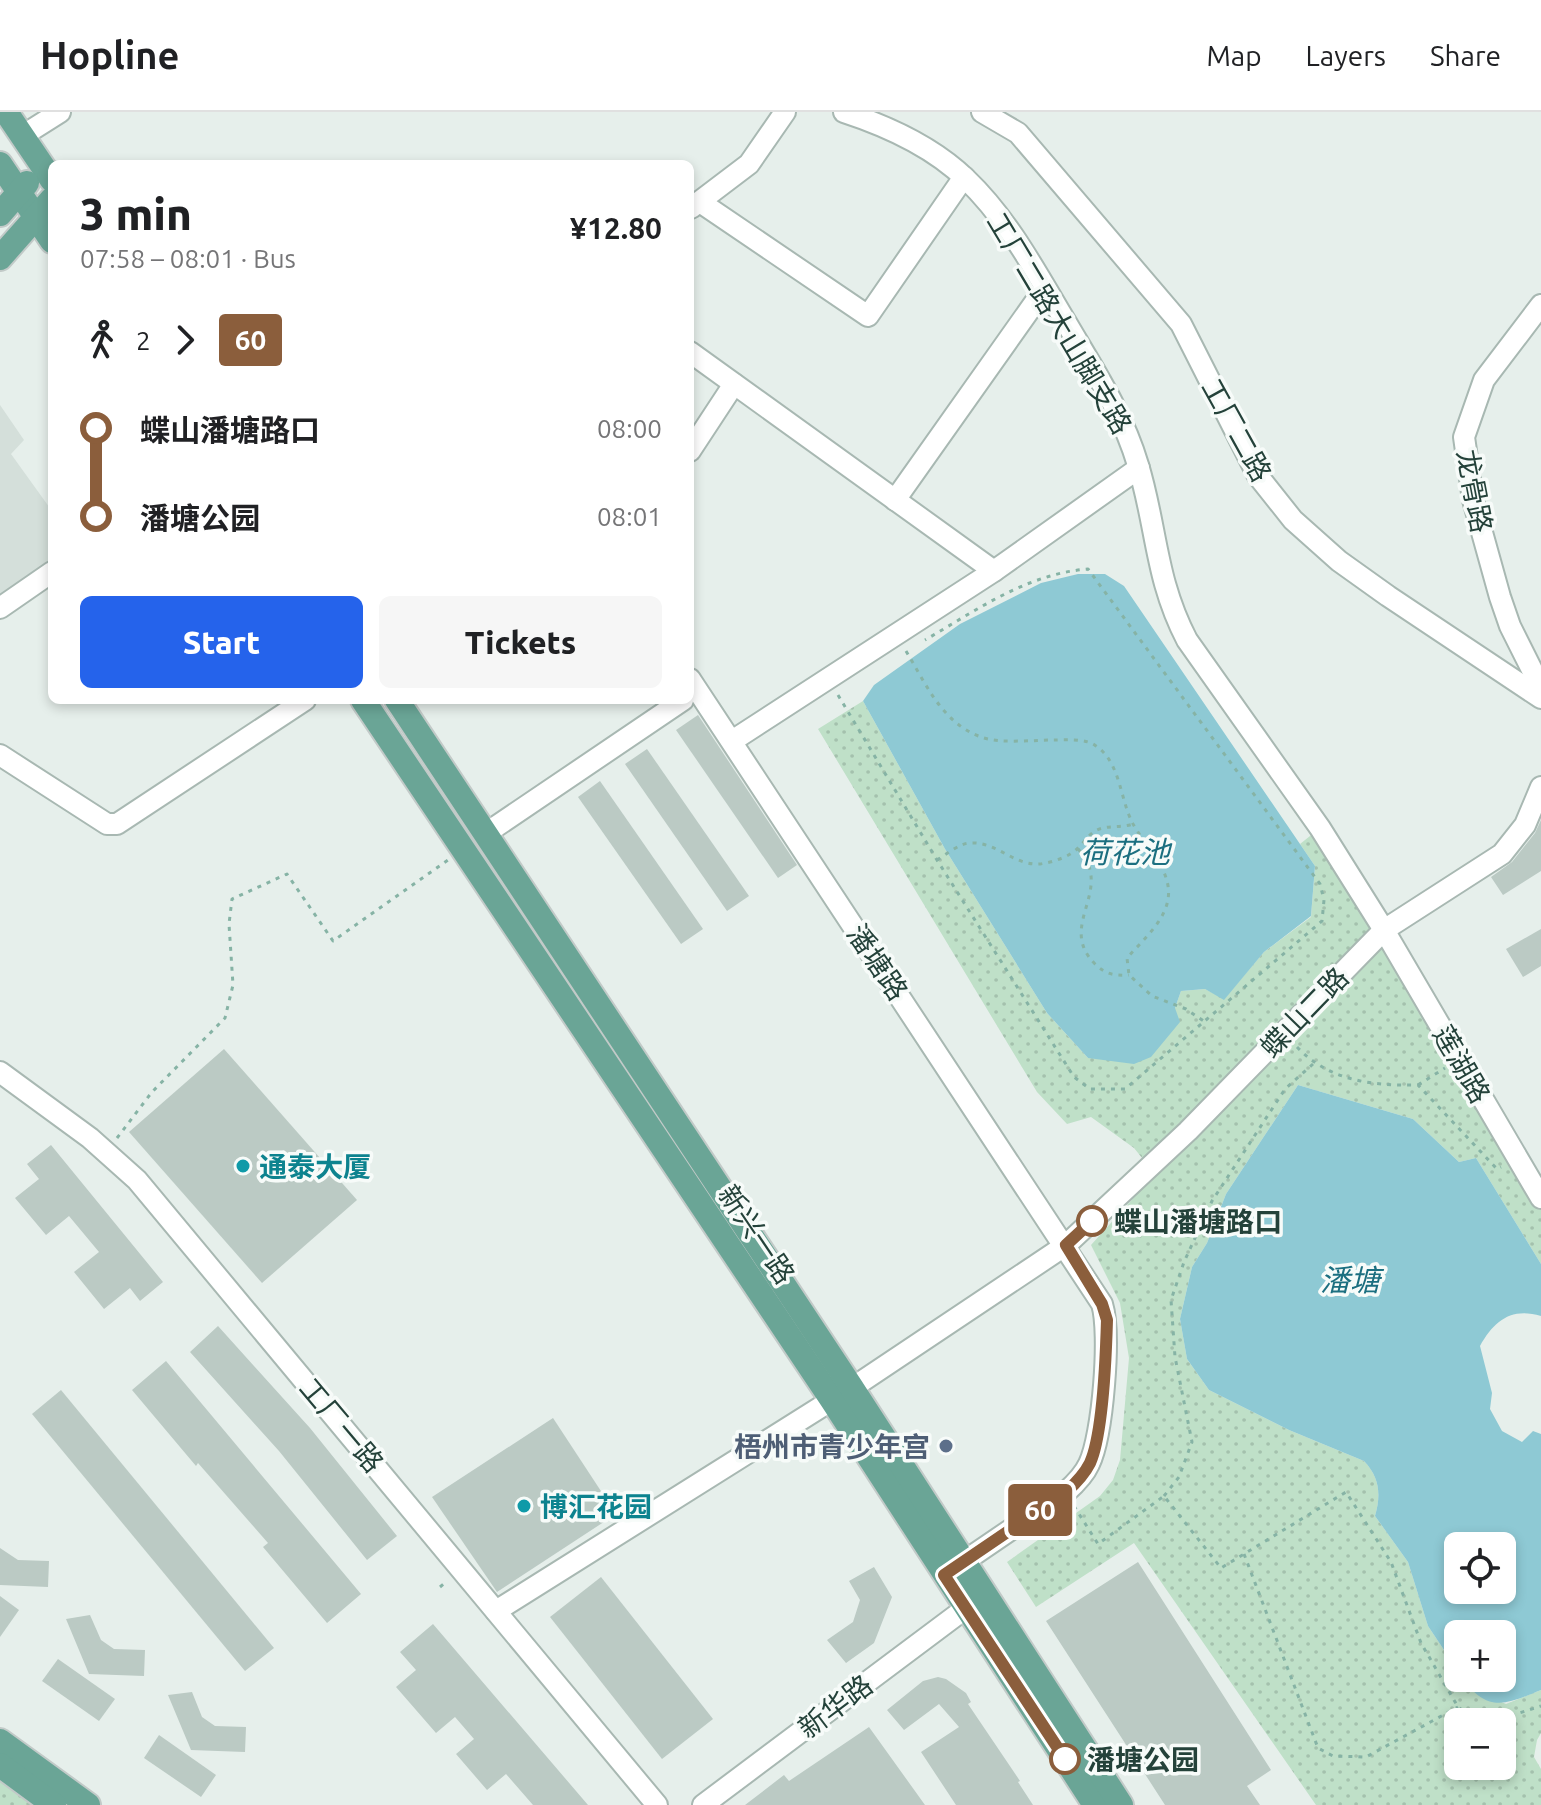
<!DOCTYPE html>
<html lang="en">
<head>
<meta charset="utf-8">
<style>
	:root { --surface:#fff; --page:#f6f6f6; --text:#202124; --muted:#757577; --line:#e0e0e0; --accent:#2563eb }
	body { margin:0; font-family:Ubuntu,"Noto Sans SC",sans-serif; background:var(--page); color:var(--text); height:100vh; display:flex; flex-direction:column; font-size:30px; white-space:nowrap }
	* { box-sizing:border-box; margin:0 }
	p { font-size:26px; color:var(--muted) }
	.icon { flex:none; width:44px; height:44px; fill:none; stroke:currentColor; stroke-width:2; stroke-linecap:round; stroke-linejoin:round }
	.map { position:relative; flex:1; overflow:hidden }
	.sheet { position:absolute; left:48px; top:48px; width:646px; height:544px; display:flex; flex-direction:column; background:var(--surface); border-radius:12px; box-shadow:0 4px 12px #0003 }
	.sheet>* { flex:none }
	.badge { padding:0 16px; border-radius:6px; font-size:28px; line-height:52px }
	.fabs { position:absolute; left:1444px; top:1420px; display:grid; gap:16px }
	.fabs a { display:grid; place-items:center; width:72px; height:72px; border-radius:12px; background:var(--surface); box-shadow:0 4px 12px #0003; font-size:40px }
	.map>.badge { position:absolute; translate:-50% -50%; box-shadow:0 0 0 4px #fff }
	.legs { display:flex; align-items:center; gap:12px; height:88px; padding:0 32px; font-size:26px }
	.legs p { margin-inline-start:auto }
	.headline { display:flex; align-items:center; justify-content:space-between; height:136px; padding:0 32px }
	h1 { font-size:44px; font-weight:800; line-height:60px }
	.button { display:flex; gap:16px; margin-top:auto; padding:16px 32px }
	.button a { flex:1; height:92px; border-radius:12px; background:var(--accent); color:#fff; font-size:32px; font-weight:800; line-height:92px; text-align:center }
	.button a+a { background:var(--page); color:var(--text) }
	ul { padding:0 32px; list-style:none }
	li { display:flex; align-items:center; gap:28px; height:88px; font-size:30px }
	li i { display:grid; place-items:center; width:12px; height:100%; margin:0 10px; background:currentColor }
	li i::after { content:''; width:20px; height:20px; margin:-10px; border:6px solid; border-radius:50%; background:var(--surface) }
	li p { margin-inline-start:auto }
	li:first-child i { background:linear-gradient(#0000 50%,currentColor 0) }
	li:last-child i { background:linear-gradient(currentColor 50%,#0000 0) }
	header { display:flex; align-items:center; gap:48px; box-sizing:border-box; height:112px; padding:0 40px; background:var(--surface); border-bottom:2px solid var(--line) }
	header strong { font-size:38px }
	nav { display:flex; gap:44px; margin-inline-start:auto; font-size:28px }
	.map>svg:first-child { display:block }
</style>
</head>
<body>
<header>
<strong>Hopline</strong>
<nav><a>Map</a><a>Layers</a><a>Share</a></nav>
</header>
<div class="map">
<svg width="1541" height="1693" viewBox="0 0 1541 1693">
	<defs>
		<pattern id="park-dots" width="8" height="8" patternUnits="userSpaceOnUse" patternTransform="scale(2)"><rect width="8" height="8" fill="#bfe0c8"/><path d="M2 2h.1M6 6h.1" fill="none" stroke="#a4c1ad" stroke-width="1.8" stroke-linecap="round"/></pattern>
	</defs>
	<rect width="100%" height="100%" fill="#e6efeb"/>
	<polygon fill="#d4dfda" points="0,293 24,328 11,342 52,399 52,447 0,488"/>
	<g fill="url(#park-dots)" fill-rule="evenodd">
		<path d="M863 589 945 737 1047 901 1088 946 1175 896 1181 879 1205 877 1224 887 1264 840 1311 805 1315 754 1300 732 1320 716 1541 1086V1152L1476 1046 1459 1050 1413 1007 1298 973 1226 1082 1207 1131 1192 1155 1180 1207 1187 1247 1209 1278 1289 1318 1364 1349C1380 1366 1381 1383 1375 1404L1408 1450 1428 1514 1458 1559V1566H1463L1470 1576 1506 1592 1541 1578V1621L1537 1628 1534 1645 1541 1657V1693H1316L1134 1431 1036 1495 1007 1450 1100 1384 1113 1368 1120 1348 1129 1246 1120 1191 1091 1133 1155 1062 1134 1036 1091 1005 1067 1012 1037 980 818 617ZM1458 1610H1502V1654H1458Z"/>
		<polygon points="0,1653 54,1693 0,1693"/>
	</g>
	<g fill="#8ec9d4" fill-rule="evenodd">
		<polygon points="1078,462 1105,462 1124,474 1315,754 1311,804 1264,840 1224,888 1205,877 1181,879 1175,896 1180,910 1151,945 1134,952 1088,946 1047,901 945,737 863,589 874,573 960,512 1041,471"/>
		<path d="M1298 973 1413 1007 1459 1050 1476 1046 1541 1152V1204C1511 1195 1494 1209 1480 1234L1492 1281 1490 1297 1502 1319 1522 1330 1533 1319 1541 1322V1578C1507 1592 1487 1602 1463 1566H1502V1522H1458V1559L1428 1514 1408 1450 1375 1404C1381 1383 1380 1366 1364 1349L1289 1318 1209 1278 1187 1247 1180 1207 1192 1155 1207 1131 1226 1082ZM1502 1434V1478H1458V1434Z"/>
	</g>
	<g fill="#bbcac4">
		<polygon points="698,603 797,753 778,766 676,618"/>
		<polygon points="647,637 749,784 727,799 625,652"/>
		<polygon points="600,669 703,817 681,832 578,685"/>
		<polygon points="1541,708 1541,759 1503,783 1491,765 1512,750 1535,721"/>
		<polygon points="1541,817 1541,854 1523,865 1506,837"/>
		<polygon points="224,937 357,1088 262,1171 129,1020"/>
		<polygon points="51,1033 163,1170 140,1189 130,1176 104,1197 74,1160 99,1140 69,1104 46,1123 15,1086 39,1067 27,1052"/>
		<polygon points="218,1214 310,1316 397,1424 367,1448 279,1339 190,1240"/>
		<polygon points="166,1249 361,1482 327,1511 263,1435 268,1431 198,1351 196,1354 132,1278"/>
		<polygon points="61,1278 274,1536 245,1559 32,1302"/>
		<polygon points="553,1306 616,1402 497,1480 432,1385"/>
		<polygon points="0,1436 18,1448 49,1449 48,1475 0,1473"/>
		<polygon points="1138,1450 1271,1658 1247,1674 1260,1693 1165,1693 1046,1509"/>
		<polygon points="874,1455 892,1485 874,1531 846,1551 827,1528 853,1510 860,1488 849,1469"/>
		<polygon points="601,1465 713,1607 662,1647 550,1505"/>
		<polygon points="0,1484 19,1498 0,1525"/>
		<polygon points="90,1503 101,1528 114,1537 145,1538 144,1564 89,1562 66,1507"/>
		<polygon points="433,1512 588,1693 533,1693 506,1662 487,1678 456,1642 474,1627 455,1605 436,1621 396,1575 416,1558 400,1540"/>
		<polygon points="58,1547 115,1587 99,1609 42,1569"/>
		<polygon points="938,1565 946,1567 966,1581 971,1590 968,1592 1020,1669 1018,1670 1033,1693 956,1693 921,1640 959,1615 939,1592 904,1618 887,1598 923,1569"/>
		<polygon points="192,1580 202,1605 215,1614 246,1615 245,1640 191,1638 168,1583"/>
		<polygon points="869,1615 925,1693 745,1693 784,1663 789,1669"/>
		<polygon points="159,1623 216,1663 201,1685 144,1646"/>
	</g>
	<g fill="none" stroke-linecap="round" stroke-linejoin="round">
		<defs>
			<g id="minor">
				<path d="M844 0C887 14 934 36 966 67 1009 108 1037 162 1067 212 1094 258 1123 302 1138 353 1157 415 1155 467 1187 528L1320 716 1384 818 1541 1086"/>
				<polyline points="982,0 1018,21 1181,212 1258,364 1293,408 1339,449 1388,484 1541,586"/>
				<polyline points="22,24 60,0"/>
				<polyline points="700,90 868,204 964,65"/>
				<polyline points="691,96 749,52 785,0"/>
				<polyline points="1541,193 1484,268 1464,325 1473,388 1500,485 1510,514 1541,576"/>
				<polyline points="690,240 994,459"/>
				<polyline points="690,339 734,272"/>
				<polyline points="895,388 1045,176"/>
				<polyline points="0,496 52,460"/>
				<path d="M690 567 1102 1192C1111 1221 1103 1323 1089 1352 1084 1363 1075 1372 1066 1380L953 1457"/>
				<polyline points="732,629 994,459 1139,356"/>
				<polyline points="0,643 107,712 117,712 305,588"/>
				<polyline points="485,722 683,588"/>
				<polyline points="0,960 90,1026 137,1068 657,1693"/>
				<polyline points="852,1276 1066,1133 1188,1019 1384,818 1502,742 1525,713 1541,675"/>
				<polyline points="496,1499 832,1288"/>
				<polyline points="703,1693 978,1487"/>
			</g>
			<g id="major">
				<polyline points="6,0 52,68"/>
				<polyline points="0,52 52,129"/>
				<polyline points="0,102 27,71"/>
				<polyline points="0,146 52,87"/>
				<polyline points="363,588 832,1288 1095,1693"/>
				<polyline points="397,588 852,1276 1121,1693"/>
				<polyline points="0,1629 88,1693"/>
				<polyline points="0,1653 54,1693"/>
			</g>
		</defs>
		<use href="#minor" stroke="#a8b8b2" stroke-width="24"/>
		<use href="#major" stroke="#c2cac8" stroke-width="28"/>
		<g stroke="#86b3a5" stroke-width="3" stroke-dasharray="4 6" stroke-linecap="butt">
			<path d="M906 539C926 572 942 611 981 625 999 632 1034 628 1054 628 1067 628 1086 626 1096 634 1120 650 1120 686 1132 710 1144 734 1176 760 1167 792 1161 813 1141 830 1127 846L1129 863 1152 884 1186 897 1205 910"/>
			<path d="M838 583 937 748 1074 965 1090 977H1125L1322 809 1324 788 1320 772 1088 457C1026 462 977 498 925 528"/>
			<path d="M1078 737C1116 778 1056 813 1095 852 1105 862 1114 864 1129 863"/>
			<path d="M937 748C947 742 960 731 970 731 996 729 1014 754 1040 752 1053 750 1070 745 1079 735 1085 729 1089 722 1097 718 1108 713 1121 716 1133 712"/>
			<path d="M1297 935C1329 969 1373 974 1418 973L1497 1057 1501 1055"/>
			<polyline points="1418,973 1445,956"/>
			<polyline points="117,1026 152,980 225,906 233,873 229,812 232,787 287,762 333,829 448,748"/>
			<polyline points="1164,1384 1179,1365 1192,1330 1175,1245 1171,1188 1184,1150 1212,1089 1285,977 1313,952"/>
			<polyline points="1074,1394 1098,1432 1164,1384 1221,1456 1346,1380 1391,1450 1421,1531 1458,1595 1479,1610"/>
			<polyline points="1244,1442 1318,1636 1333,1644 1366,1645 1458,1595"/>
			<polyline points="440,1475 446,1470"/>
			<polyline points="1492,1610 1541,1594"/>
		</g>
		<use href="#minor" stroke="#fff" stroke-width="20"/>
		<use href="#major" stroke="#6aa596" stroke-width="24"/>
	</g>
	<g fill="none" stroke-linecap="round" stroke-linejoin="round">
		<defs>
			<path id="line-1" d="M1065 1647 944 1463 1066 1380C1075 1372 1084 1363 1090 1351 1103 1322 1106 1242 1107 1208L1102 1192 1066 1133 1092 1109"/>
		</defs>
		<use href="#line-1" stroke="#fff" stroke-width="18"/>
		<use href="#line-1" stroke="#8b5e3c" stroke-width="12"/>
	</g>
	<g fill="#0f9aa8" stroke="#f7fbf9" stroke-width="3">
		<circle cx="243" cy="1054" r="8"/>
		<circle cx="524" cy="1394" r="8"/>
	</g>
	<g fill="#fff" stroke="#8b5e3c" stroke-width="4">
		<circle cx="1092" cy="1109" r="14"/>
		<circle cx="1065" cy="1647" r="14"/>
	</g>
	<circle fill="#5c6f8a" stroke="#f7fbf9" stroke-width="3" cx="946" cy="1334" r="8"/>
	<g text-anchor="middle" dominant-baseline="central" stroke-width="7" stroke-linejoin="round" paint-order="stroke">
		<g font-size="28" fill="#24423a" stroke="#f7fbf9">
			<text transform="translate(1060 211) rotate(59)">工厂二路大山脚支路</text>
			<text transform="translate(1237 318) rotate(61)">工厂二路</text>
			<text transform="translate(1475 379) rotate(79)">龙骨路</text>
			<text transform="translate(878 850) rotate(56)">潘塘路</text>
			<text transform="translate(1304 900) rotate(-46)">蝶山二路</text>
			<text transform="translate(1462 952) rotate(60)">莲湖路</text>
			<text transform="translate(757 1122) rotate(56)">新兴一路</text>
			<text transform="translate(342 1313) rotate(50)">工厂一路</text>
			<text transform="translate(835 1594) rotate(-37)">新华路</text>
		</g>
		<g font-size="28" font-weight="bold" fill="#0d838f" stroke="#f7fbf9" text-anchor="start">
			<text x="259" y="1054">通泰大厦</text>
			<text x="540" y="1394">博汇花园</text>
		</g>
		<g font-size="28" font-weight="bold" fill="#24423a" stroke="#f7fbf9" text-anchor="start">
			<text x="1114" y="1109">蝶山潘塘路口</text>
			<text x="1087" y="1647">潘塘公园</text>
		</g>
		<g font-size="28" font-weight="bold" fill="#4e5e75" stroke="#f7fbf9" text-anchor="end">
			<text x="930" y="1334">梧州市青少年宫</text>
		</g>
		<g font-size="30" font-style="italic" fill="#1c6f80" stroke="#f7fbf9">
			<text x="1125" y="740">荷花池</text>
			<text x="1350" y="1168">潘塘</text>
		</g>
	</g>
</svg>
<div class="fabs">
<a><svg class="icon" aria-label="locate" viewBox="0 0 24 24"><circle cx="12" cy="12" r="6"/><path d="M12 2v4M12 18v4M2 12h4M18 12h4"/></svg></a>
<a>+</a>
<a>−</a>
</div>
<b class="badge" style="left:1040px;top:1398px;background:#8b5e3c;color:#fff">60</b>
<section class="sheet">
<div class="headline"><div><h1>3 min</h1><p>07:58 – 08:01 · Bus</p></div><b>¥12.80</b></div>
<div class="legs"><svg class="icon" aria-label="walk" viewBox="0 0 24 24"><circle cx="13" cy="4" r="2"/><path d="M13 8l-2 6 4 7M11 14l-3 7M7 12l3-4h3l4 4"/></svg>2<svg class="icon" aria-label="forward" viewBox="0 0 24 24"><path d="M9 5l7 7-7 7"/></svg><b class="badge" style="background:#8b5e3c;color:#fff">60</b></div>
<ul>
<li><i style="color:#8b5e3c"></i><b>蝶山潘塘路口</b><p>08:00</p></li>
<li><i style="color:#8b5e3c"></i><b>潘塘公园</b><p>08:01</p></li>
</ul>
<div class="button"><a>Start</a><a>Tickets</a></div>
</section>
</div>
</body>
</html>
